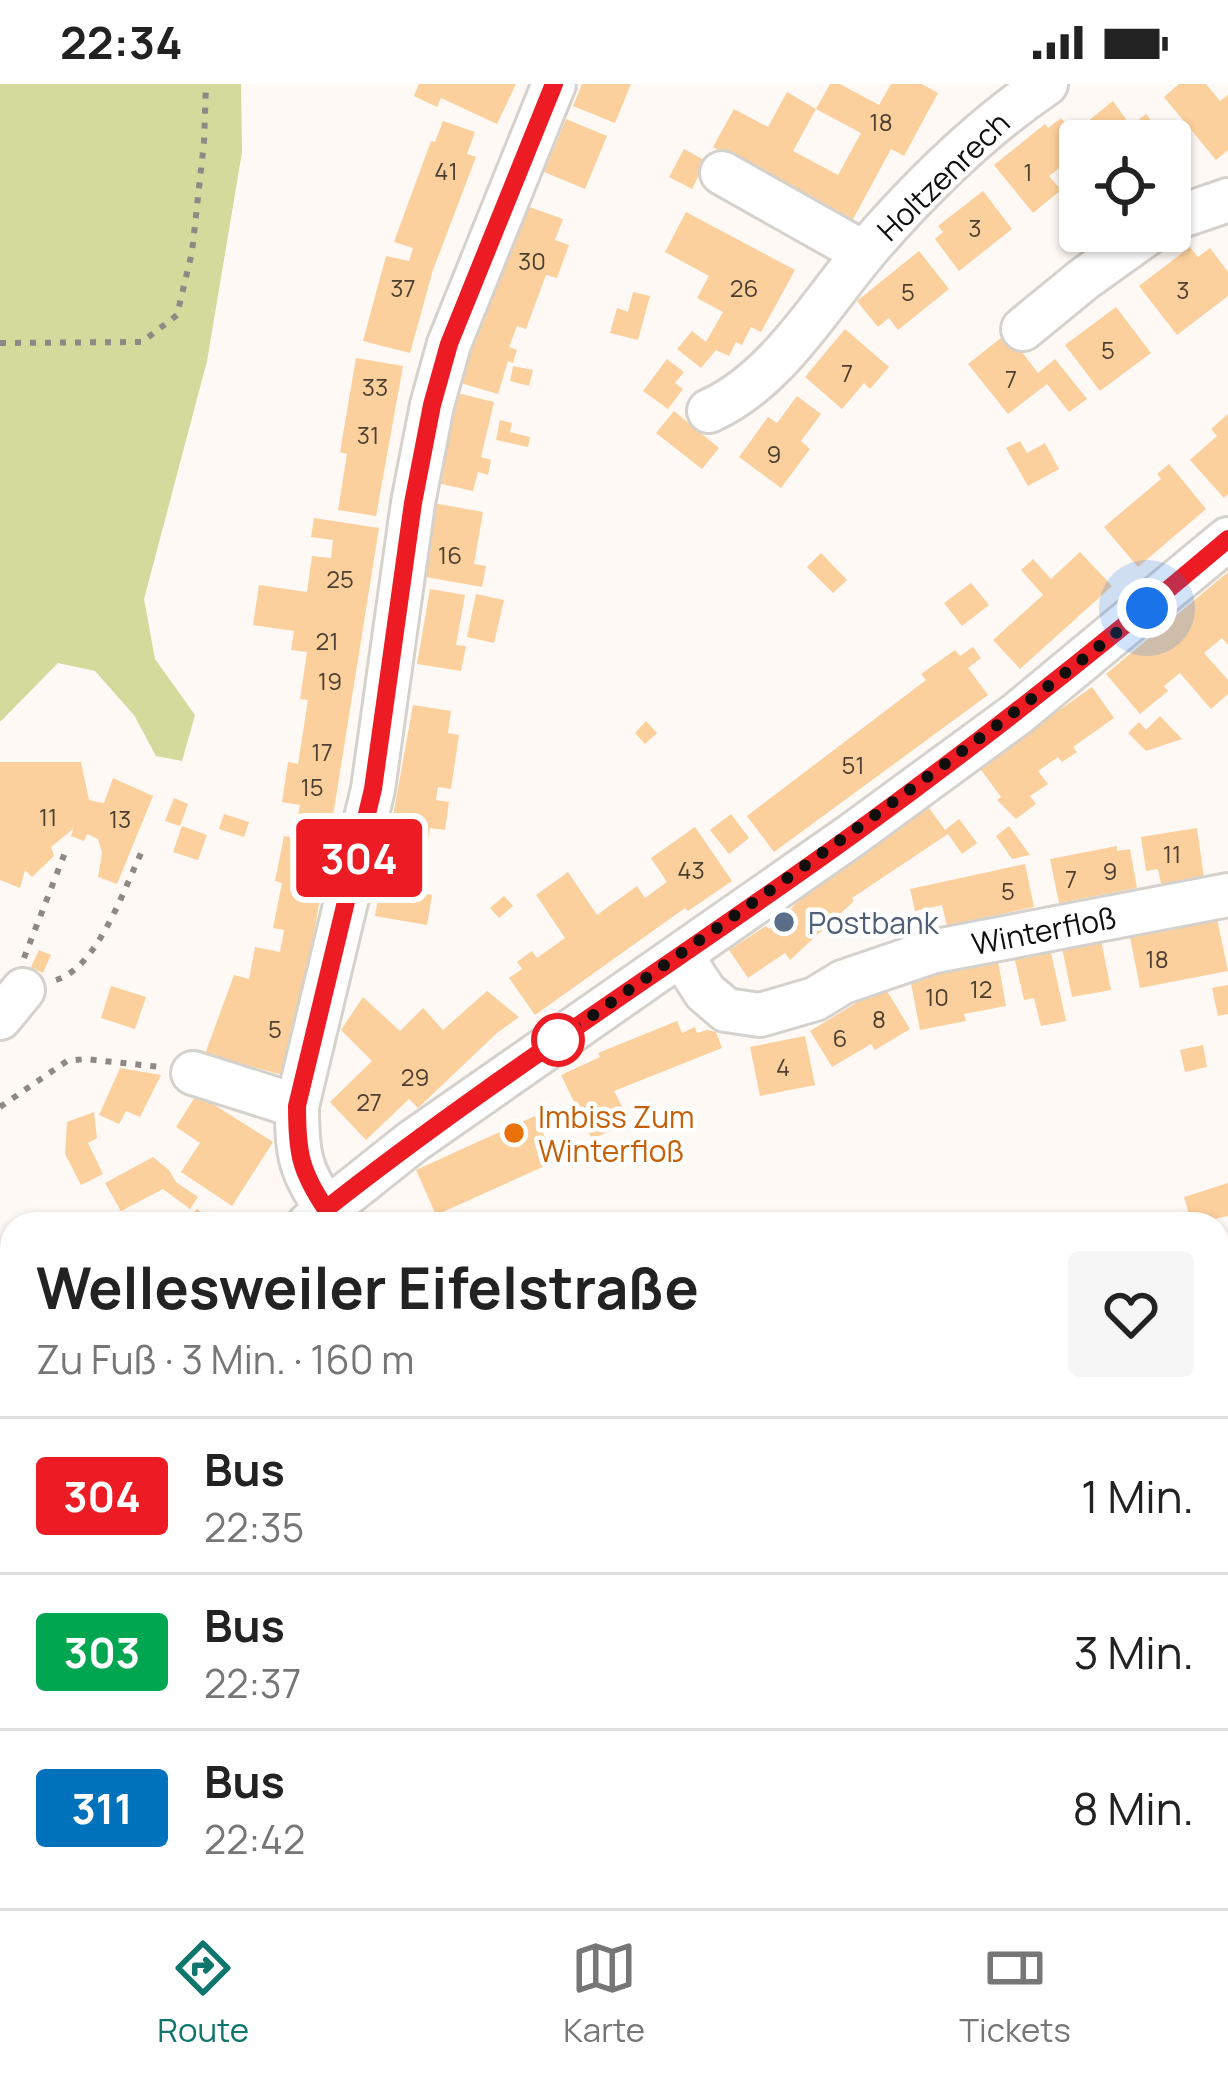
<!DOCTYPE html>
<html lang="de">
<head>
<meta charset="utf-8">
<style>
	:root { --surface:#fff; --page:#f6f6f6; --text:#222; --muted:#767676; --line:#e0e0e0; --accent:#0f766e }
	body { margin:0; font-family:Manrope,sans-serif; background:var(--page); color:var(--text); height:100vh; display:flex; flex-direction:column; font-size:45px; white-space:nowrap }
	* { box-sizing:border-box; margin:0 }
	p { font-size:39px; color:var(--muted) }
	.icon { flex:none; width:66px; height:66px; fill:none; stroke:currentColor; stroke-width:2; stroke-linecap:round; stroke-linejoin:round }
	.map { position:relative; flex:1; overflow:hidden }
	.sheet { position:absolute; left:0px; top:1128px; width:1230px; height:696px; display:flex; flex-direction:column; background:var(--surface); border-radius:36px 36px 0 0; box-shadow:0 3px 9px #0004 }
	.sheet>* { flex:none }
	.badge { padding:0 24px; border-radius:9px; font-size:42px; line-height:78px }
	.fabs { position:absolute; left:1059px; top:36px; display:grid; gap:24px }
	.fabs a { display:grid; place-items:center; width:132px; height:132px; border-radius:12px; background:var(--surface); box-shadow:0 3px 9px #0004; font-size:60px }
	.you { position:absolute; width:60px; height:60px; margin:-30px; border:9px solid #fff; border-radius:50%; background:#1a73e8; box-shadow:0 0 0 18px #1a73e833 }
	.map>.badge { position:absolute; translate:-50% -50%; box-shadow:0 0 0 6px #fff }
	.round { display:grid; place-items:center; flex:none; width:126px; height:126px; border-radius:12px; background:var(--page) }
	.summary { display:flex; align-items:center; justify-content:space-between; height:204px; padding:0 36px }
	h1 { font-size:57px; font-weight:700; line-height:90px }
	ul { padding:0; list-style:none }
	li { display:flex; align-items:center; gap:36px; height:156px; padding:0 36px; border-top:3px solid var(--line) }
	li div { flex:1 }
	li b { display:block; font-size:45px }
	li em { font-style:normal }
	li .badge { min-width:132px; font-weight:700; text-align:center }
	.status { display:flex; justify-content:space-between; align-items:center; height:84px; padding:0 60px; background:var(--surface); direction:ltr }
	.status svg { height:33px; fill:currentColor }
	.dock { display:flex; justify-content:space-around; align-items:center; height:168px; border-top:3px solid var(--line); background:var(--surface); font-size:33px; color:var(--muted) }
	.dock a { display:grid; justify-items:center; gap:6px }
	.dock .on { color:var(--accent) }
	.map>svg:first-child { display:block }
</style>
</head>
<body>
<div class="status"><b>22:34</b><svg viewBox="0 0 49 12"><path d="M0 12V9h3v3zM5 12V6h3v6zM10 12V3h3v9zM15 12V0h3v12zM26 1h20v11H26zM47 4h2v5h-2z"/></svg></div>
<div class="map">
<svg width="1228" height="1824" viewBox="0 0 1228 1824">
	<rect width="100%" height="100%" fill="#fef9f4"/>
	<polygon fill="#d4d99c" points="0,0 241,0 242,68 207,277 144,515 155,575 195,631 182,677 156,672 134,631 95,587 58,579 0,638"/>
	<g fill="#fcd09c">
		<polygon points="419,0 516,0 497,40 441,14 437,23 414,12"/>
		<polygon points="582,0 631,0 615,39 573,22"/>
		<polygon points="830,0 840,0 879,21 891,0 922,0 938,9 904,72 891,65 852,137 713,63 734,25 768,43 787,8 816,25 793,67 838,91 861,49 816,25"/>
		<polygon points="1179,0 1206,0 1220,17 1228,11 1228,66 1216,76 1164,13"/>
		<polygon points="1113,17 1131,42 1146,30 1165,54 1093,57 1082,42"/>
		<polygon points="1061,34 1080,56 1080,83 1072,74 1049,92 1061,106 1033,129 994,81 1045,40 1048,44"/>
		<polygon points="566,35 607,52 585,105 544,88"/>
		<polygon points="443,37 475,48 467,70 476,73 433,186 410,269 363,257 386,172 409,177 413,164 394,158 431,57 435,58"/>
		<polygon points="684,65 706,77 692,105 669,93"/>
		<polygon points="1177,80 1187,92 1170,106 1170,86"/>
		<polygon points="983,107 1012,145 959,187 935,155 943,148 938,142"/>
		<polygon points="521,120 563,135 555,156 569,161 557,194 546,191 526,245 517,242 509,263 517,266 513,279 508,277 498,310 457,298"/>
		<polygon points="686,128 795,186 761,248 751,243 742,261 736,258 729,272 716,266 701,284 677,265 692,247 706,258 723,228 697,214 709,192 665,168"/>
		<polygon points="1190,163 1198,173 1210,164 1228,188 1228,212 1177,251 1139,202"/>
		<polygon points="919,167 949,205 898,246 889,234 878,243 857,217"/>
		<polygon points="633,208 650,212 638,256 610,249 617,224 628,228"/>
		<polygon points="1116,223 1151,269 1100,307 1065,261"/>
		<polygon points="845,245 889,283 870,305 864,299 842,325 805,293"/>
		<polygon points="1007,249 1038,289 1055,275 1087,315 1069,328 1047,300 1008,330 968,280"/>
		<polygon points="356,274 403,282 376,432 338,426 347,370 340,368"/>
		<polygon points="667,275 684,288 675,299 683,305 668,325 643,307"/>
		<polygon points="513,282 533,286 529,302 510,297"/>
		<polygon points="457,309 494,318 481,373 491,376 488,391 478,388 473,407 437,399"/>
		<polygon points="797,312 821,330 801,357 810,365 781,404 739,373 768,333 777,339"/>
		<polygon points="674,327 719,364 702,385 656,349"/>
		<polygon points="1228,330 1228,410 1224,414 1190,376 1217,352 1211,345"/>
		<polygon points="500,336 512,339 510,348 530,353 528,363 496,356"/>
		<polygon points="1020,357 1027,369 1045,359 1059,385 1028,402 1006,364"/>
		<polygon points="1169,380 1206,425 1138,483 1104,443 1161,395 1157,390"/>
		<polygon points="433,419 483,428 474,480 486,482 482,503 420,492"/>
		<polygon points="314,434 379,444 305,907 286,992 205,970 234,891 249,895 255,863 280,868 284,846 273,844 282,799 275,797 284,752 294,754 300,721 282,718 288,678 298,680 308,616 300,615 307,568 291,566 294,547 253,541 259,501 307,508 312,472 331,474 333,456 311,453"/>
		<polygon points="1080,468 1112,502 1020,585 993,556 1043,511 1021,486 1033,475 1051,495"/>
		<polygon points="821,469 847,496 833,509 807,483"/>
		<polygon points="1228,488 1228,561 1222,554 1204,569 1228,596 1228,610 1211,625 1180,589 1164,602 1168,607 1140,630 1106,590"/>
		<polygon points="971,499 989,521 962,542 944,519"/>
		<polygon points="430,505 465,511 456,561 466,562 461,587 417,580"/>
		<polygon points="476,510 504,516 494,559 467,553"/>
		<polygon points="973,563 981,574 968,584 988,611 774,768 747,732 926,596 921,590 955,566 960,572"/>
		<polygon points="1092,603 1114,634 1073,663 1077,668 1062,678 1058,673 1038,687 1048,700 1030,712 1036,720 1016,735 997,716 1001,713 979,683"/>
		<polygon points="413,621 451,627 448,649 459,651 451,705 438,703 436,716 449,718 445,746 430,744 419,809 432,811 427,841 375,832"/>
		<polygon points="1160,632 1182,655 1146,667 1128,649 1139,638 1146,646"/>
		<polygon points="646,637 657,649 645,660 635,649"/>
		<polygon points="0,678 81,678 89,716 104,719 113,694 153,712 117,800 98,793 102,769 98,755 87,750 84,757 71,752 73,745 51,763 54,772 32,793 25,786 20,804 0,796"/>
		<polygon points="174,714 188,720 180,742 165,737"/>
		<polygon points="927,721 945,746 959,735 977,759 962,770 948,750 852,814 854,817 790,876 785,869 748,894 729,866 766,842 769,845 829,789"/>
		<polygon points="224,730 249,738 244,753 219,745"/>
		<polygon points="731,730 749,754 729,770 710,746"/>
		<polygon points="182,742 207,751 198,776 173,768"/>
		<polygon points="1009,742 1030,771 1012,775 996,752"/>
		<polygon points="695,743 732,797 688,827 685,824 535,931 509,894 522,885 517,878 532,867 537,874 565,854 536,811 568,788 597,831 637,802 645,814 667,798 651,774"/>
		<polygon points="1197,744 1204,794 1161,800 1158,785 1146,787 1141,753"/>
		<polygon points="1117,762 1117,767 1130,765 1137,804 1059,819 1050,775"/>
		<polygon points="1025,780 1034,823 947,842 942,821 915,827 910,805"/>
		<polygon points="504,812 513,822 499,834 490,824"/>
		<polygon points="1217,835 1228,887 1140,904 1130,853"/>
		<polygon points="1101,856 1111,906 1072,913 1062,864"/>
		<polygon points="1050,864 1066,937 1041,942 1034,914 1024,916 1014,872"/>
		<polygon points="39,866 51,871 43,889 31,883"/>
		<polygon points="998,877 1006,922 964,930 966,937 920,946 910,894"/>
		<polygon points="1228,901 1228,930 1218,932 1212,904"/>
		<polygon points="111,902 146,913 135,945 101,934"/>
		<polygon points="884,902 910,945 875,966 871,960 832,983 810,947"/>
		<polygon points="487,907 519,933 497,949 418,1024 409,1015 366,1056 330,1018 372,977 341,946 363,913 400,947 423,924 443,946"/>
		<polygon points="677,937 682,949 695,943 697,949 707,946 716,948 722,964 614,1007 630,1038 592,1055 561,991 600,973 598,969"/>
		<polygon points="805,952 815,1001 760,1012 750,963"/>
		<polygon points="1203,961 1207,983 1185,988 1180,966"/>
		<polygon points="120,984 161,991 140,1033 126,1027 119,1040 99,1031"/>
		<polygon points="197,1010 273,1058 232,1122 181,1088 200,1059 176,1043"/>
		<polygon points="94,1028 97,1054 88,1059 103,1090 81,1101 65,1070 67,1038"/>
		<polygon points="535,1032 556,1077 436,1131 416,1086"/>
		<polygon points="153,1073 169,1086 176,1098 198,1113 190,1125 163,1105 121,1127 105,1099"/>
		<polygon points="1228,1099 1228,1132 1192,1140 1184,1113"/>
		<polygon points="197,1125 218,1140 182,1140"/>
		<polygon points="1228,1151 1228,1194 1218,1197 1218,1154"/>
		<polygon points="12,1278 12,1341 0,1351 0,1289"/>
		<polygon points="12,1439 12,1497 0,1506 0,1449"/>
		<polygon points="4,1521 12,1531 12,1565 0,1550 0,1525"/>
		<polygon points="12,1804 12,1812 45,1812 58,1824 0,1824 0,1818"/>
		<polygon points="97,1812 162,1812 151,1824 111,1824"/>
		<polygon points="576,1812 653,1812 657,1822 581,1824"/>
		<polygon points="691,1812 812,1812 813,1817 791,1824 695,1824"/>
	</g>
	<g fill="none" stroke-linecap="round" stroke-linejoin="round">
		<defs>
			<g id="minor">
				<polyline points="722,89 864,169"/>
				<polyline points="1170,136 1228,116"/>
				<polyline points="1023,245 1084,195 1151,147"/>
				<path d="M709 327C778 296 821 219 869 163 920 104 981 44 1046 0"/>
				<polyline points="681,871 705,908 726,926 760,931 815,915 843,898 931,868 1228,811"/>
				<polyline points="0,934 23,906"/>
				<polyline points="193,989 297,1022"/>
				<path d="M327 1125C299 1087 297 1068 297 1022L373 705 413 419 432 321 449 260 554 0"/>
				<polyline points="309,1140 412,1058 852,751 1017,630 1228,455"/>
				<polyline points="1218,1256 1228,1258"/>
				<polyline points="0,1413 12,1404"/>
				<polyline points="1218,1504 1228,1464"/>
				<polyline points="1127,1824 1131,1812"/>
			</g>
		</defs>
		<use href="#minor" stroke="#d5d1cc" stroke-width="48"/>
		<g stroke="#8c8986" stroke-width="6" stroke-dasharray="6 9" stroke-linecap="butt">
			<polyline points="0,259 142,258 177,231 192,168 204,58 206,0"/>
			<polyline points="24,874 66,766"/>
			<path d="M56 896C99 883 125 801 144 763"/>
			<polyline points="0,1023 67,977 85,975 161,983"/>
		</g>
		<use href="#minor" stroke="#fff" stroke-width="42"/>
	</g>
	<g fill="none" stroke-linecap="round" stroke-linejoin="round">
		<defs>
			<path id="line" d="M554 0 449 260 432 321 413 419 373 705 297 1022C297 1068 300 1087 326 1125 496 991 680 876 855 749 983 656 1107 558 1228 455"/>
		</defs>
		<use href="#line" stroke="#fff" stroke-width="27"/>
		<use href="#line" stroke="#ed1c24" stroke-width="18"/>
		<path stroke="#110f0e" stroke-width="12" stroke-dasharray="0 21.6" d="M558 956C757 815 957 678 1147 524"/>
	</g>
	<circle fill="#5c6f8a" stroke="#fff" stroke-width="4.5" cx="784" cy="838" r="12"/>
	<circle fill="#fff" stroke="#ed1c24" stroke-width="6" cx="558" cy="956" r="24"/>
	<circle fill="#e8710a" stroke="#fff" stroke-width="4.5" cx="514" cy="1049" r="12"/>
	<g text-anchor="middle" dominant-baseline="central" stroke-width="9" stroke-linejoin="round" paint-order="stroke">
		<g font-size="24" fill="#4c3f32">
			<text x="881" y="37">18</text>
			<text x="446" y="86">41</text>
			<text x="1028" y="87">1</text>
			<text x="975" y="143">3</text>
			<text x="532" y="176">30</text>
			<text x="403" y="203">37</text>
			<text x="744" y="203">26</text>
			<text x="1183" y="205">3</text>
			<text x="908" y="207">5</text>
			<text x="1108" y="265">5</text>
			<text x="847" y="288">7</text>
			<text x="1011" y="294">7</text>
			<text x="375" y="302">33</text>
			<text x="368" y="350">31</text>
			<text x="774" y="369">9</text>
			<text x="450" y="470">16</text>
			<text x="340" y="494">25</text>
			<text x="327" y="556">21</text>
			<text x="330" y="596">19</text>
			<text x="322" y="667">17</text>
			<text x="853" y="680">51</text>
			<text x="312" y="702">15</text>
			<text x="48" y="732">11</text>
			<text x="120" y="734">13</text>
			<text x="1172" y="769">11</text>
			<text x="691" y="785">43</text>
			<text x="1110" y="786">9</text>
			<text x="1071" y="794">7</text>
			<text x="1008" y="806">5</text>
			<text x="1157" y="874">18</text>
			<text x="981" y="904">12</text>
			<text x="937" y="912">10</text>
			<text x="879" y="934">8</text>
			<text x="275" y="944">5</text>
			<text x="840" y="953">6</text>
			<text x="783" y="982">4</text>
			<text x="415" y="992">29</text>
			<text x="369" y="1017">27</text>
		</g>
		<g font-size="30" fill="#110f0e" stroke="#fff">
			<text transform="translate(943 92) rotate(-44)">Holtzenrech</text>
			<text transform="translate(1044 846) rotate(-11)">Winterfloß</text>
		</g>
		<g font-size="30" fill="#4e5e75" stroke="#fff" text-anchor="start">
			<text x="808" y="838">Postbank</text>
		</g>
		<g font-size="30" fill="#c56008" stroke="#fff" text-anchor="start">
			<text x="538" y="1032">Imbiss Zum<tspan x="538" dy="34">Winterfloß</tspan></text>
		</g>
	</g>
</svg>
<div class="fabs">
<a><svg class="icon" aria-label="locate" viewBox="0 0 24 24"><circle cx="12" cy="12" r="6"/><path d="M12 2v4M12 18v4M2 12h4M18 12h4"/></svg></a>
</div>
<div class="you" style="left:1147px;top:524px"></div>
<b class="badge" style="left:359px;top:774px;background:#ed1c24;color:#fff">304</b>
<section class="sheet">
<div class="summary"><div><h1>Wellesweiler Eifelstraße</h1><p>Zu Fuß · 3 Min. · 160 m</p></div><a class="round"><svg class="icon" aria-label="heart" viewBox="0 0 24 24"><path d="M12 20l-8-8c-3-5 5-10 8-4 3-6 11-1 8 4z"/></svg></a></div>
<ul>
<li><span class="badge" style="background:#ed1c24;color:#fff">304</span><div><b>Bus</b><p>22:35</p></div><em>1 Min.</em></li>
<li><span class="badge" style="background:#00a650;color:#fff">303</span><div><b>Bus</b><p>22:37</p></div><em>3 Min.</em></li>
<li><span class="badge" style="background:#0072bc;color:#fff">311</span><div><b>Bus</b><p>22:42</p></div><em>8 Min.</em></li>
</ul>
</section>
</div>
<nav class="dock">
<a class="on"><svg class="icon" aria-label="directions" viewBox="0 0 24 24"><path d="M12 3l9 9-9 9-9-9zM9 14v-3h6M13 9l2 2-2 2"/></svg>Route</a>
<a><svg class="icon" aria-label="map" viewBox="0 0 24 24"><path d="M3 6l6-2 6 2 6-2v14l-6 2-6-2-6 2zM9 4v14M15 6v14"/></svg>Karte</a>
<a><svg class="icon" aria-label="tickets" viewBox="0 0 24 24"><path d="M3 7h18v10H3zM15 7v10"/></svg>Tickets</a>
</nav>
</body>
</html>
